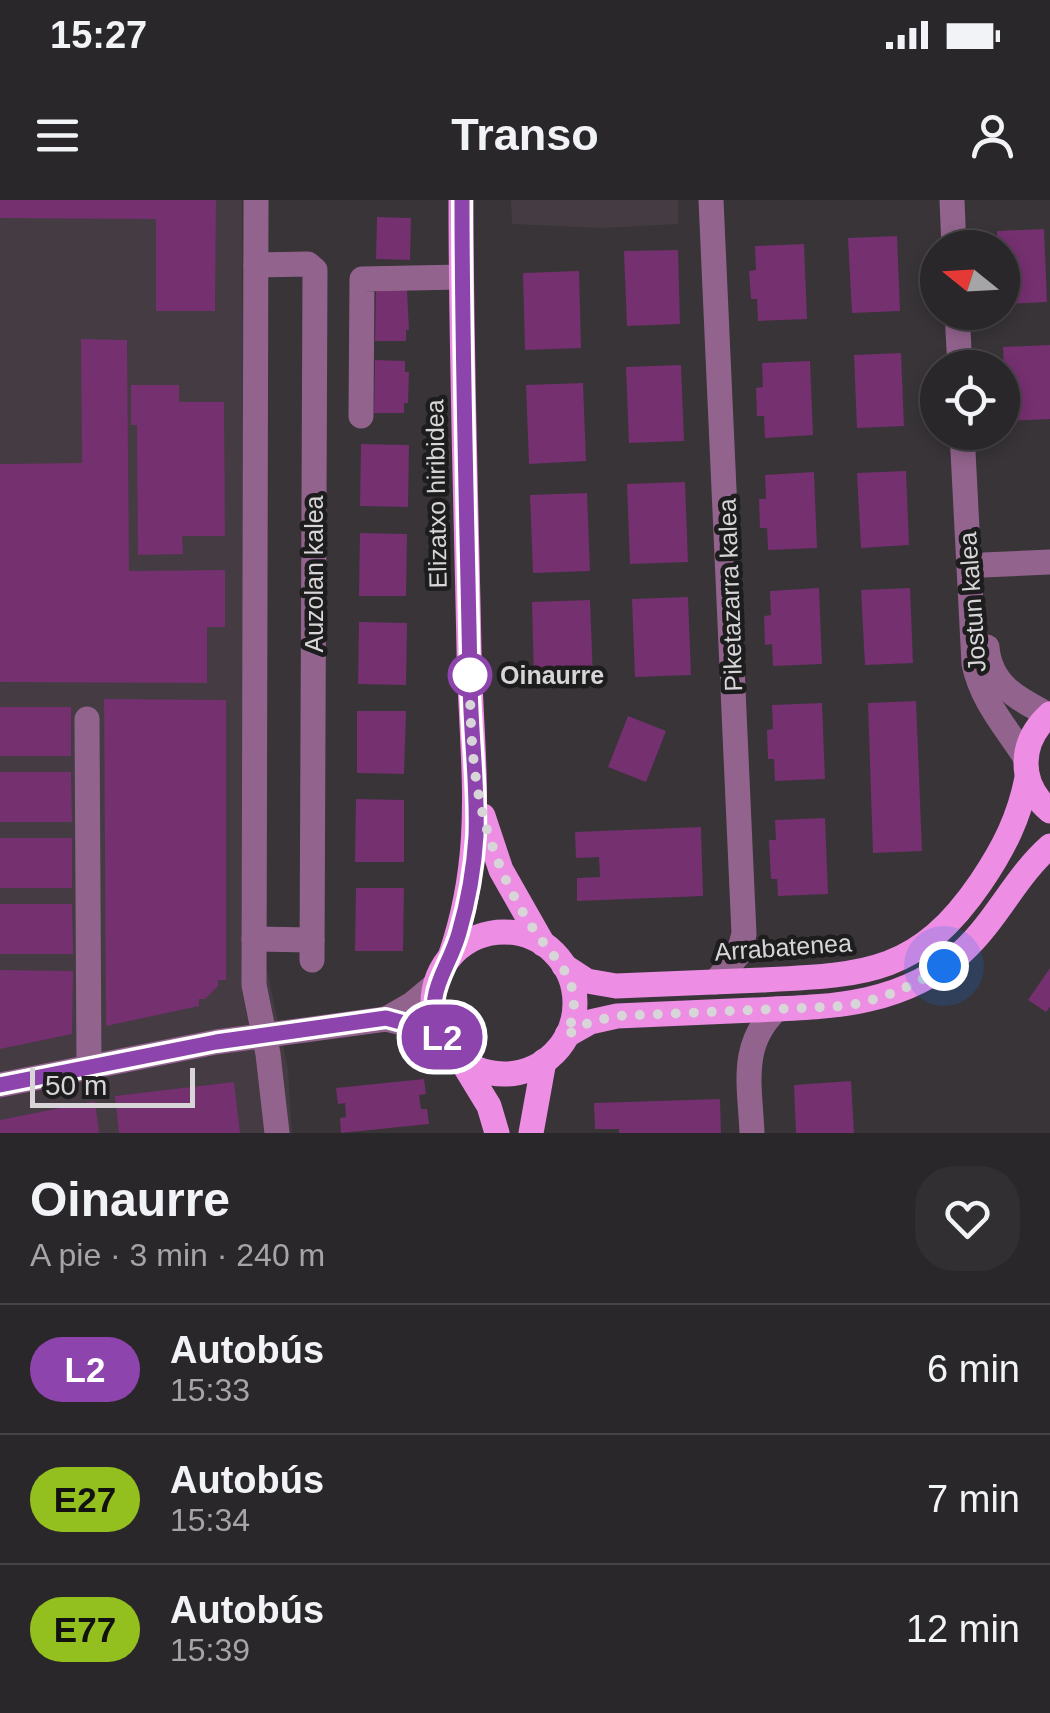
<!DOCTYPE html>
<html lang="es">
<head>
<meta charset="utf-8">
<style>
	:root { --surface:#2a272a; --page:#322f32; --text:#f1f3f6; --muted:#a5a5a8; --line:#464447 }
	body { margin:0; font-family:Arial,sans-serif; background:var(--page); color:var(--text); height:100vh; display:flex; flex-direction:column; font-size:38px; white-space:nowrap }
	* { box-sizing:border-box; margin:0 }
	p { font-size:32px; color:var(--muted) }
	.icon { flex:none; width:55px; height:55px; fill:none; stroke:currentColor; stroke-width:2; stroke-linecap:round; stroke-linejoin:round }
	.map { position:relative; height:933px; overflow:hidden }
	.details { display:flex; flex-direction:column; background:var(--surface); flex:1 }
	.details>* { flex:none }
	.badge { padding:0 20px; border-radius:32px; font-size:35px; line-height:65px }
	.needle { width:65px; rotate:288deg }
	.tools { position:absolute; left:920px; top:30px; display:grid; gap:20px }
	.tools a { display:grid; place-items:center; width:100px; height:100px; border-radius:50%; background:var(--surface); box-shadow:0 5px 15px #0003,0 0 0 2px var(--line); font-size:50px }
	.scale { position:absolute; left:30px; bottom:25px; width:165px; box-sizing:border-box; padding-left:10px; border:5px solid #d7d5d7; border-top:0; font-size:28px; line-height:35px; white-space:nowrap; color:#d7d5d7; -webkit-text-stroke:8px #1e1d1e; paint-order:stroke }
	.you { position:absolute; width:50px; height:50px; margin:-25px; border:8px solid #fff; border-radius:50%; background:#1a73e8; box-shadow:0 0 0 15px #1a73e833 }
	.map>.badge { position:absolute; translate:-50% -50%; box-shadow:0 0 0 5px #fff }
	.round { display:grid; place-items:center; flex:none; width:105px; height:105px; border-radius:40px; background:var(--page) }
	.overview { display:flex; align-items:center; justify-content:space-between; height:170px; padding:0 30px }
	h1 { font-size:48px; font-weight:700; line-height:75px }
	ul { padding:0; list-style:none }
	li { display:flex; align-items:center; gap:30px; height:130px; padding:0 30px; border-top:2px solid var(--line) }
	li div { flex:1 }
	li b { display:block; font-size:38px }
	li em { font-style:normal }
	li .badge { min-width:110px; font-weight:700; text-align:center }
	.status { display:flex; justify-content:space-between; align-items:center; height:70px; padding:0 50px; background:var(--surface); direction:ltr }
	.status svg { height:28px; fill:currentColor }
	header { display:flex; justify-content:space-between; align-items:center; height:130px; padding:0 30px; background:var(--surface); font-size:45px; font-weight:700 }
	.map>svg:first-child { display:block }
</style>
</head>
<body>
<div class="status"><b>15:27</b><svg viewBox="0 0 49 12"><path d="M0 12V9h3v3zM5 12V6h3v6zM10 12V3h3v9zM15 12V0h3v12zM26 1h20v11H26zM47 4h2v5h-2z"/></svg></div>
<header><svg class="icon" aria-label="menu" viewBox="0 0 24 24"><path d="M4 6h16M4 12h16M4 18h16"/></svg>Transo<svg class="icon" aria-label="person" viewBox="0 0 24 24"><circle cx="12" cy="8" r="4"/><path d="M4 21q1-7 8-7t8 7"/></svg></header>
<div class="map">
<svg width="1050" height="933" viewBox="0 0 1050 933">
	<rect width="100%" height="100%" fill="#383438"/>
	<g fill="#443b43">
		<polygon points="0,0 242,0 245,666 288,869 292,933 0,933"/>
		<polygon points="511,0 678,0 678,24 602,28 512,24"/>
	</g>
	<g fill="#74306f">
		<polygon points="0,0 216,0 215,111 156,111 156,19 0,18"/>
		<polygon points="377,17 411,18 410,60 376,59"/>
		<polygon points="1044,29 1047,102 1002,104 1002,48 998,48 997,31"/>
		<polygon points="897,36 900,111 852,113 848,38"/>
		<polygon points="804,44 807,119 758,121 757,99 751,99 749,71 756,70 755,46"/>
		<polygon points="678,50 680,124 627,126 624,51"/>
		<polygon points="579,71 581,148 525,150 523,73"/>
		<polygon points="376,90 407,90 409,130 406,130 406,141 375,141"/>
		<polygon points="81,139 127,140 129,371 225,370 225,427 207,427 207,483 0,482 0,264 82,263"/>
		<polygon points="1050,145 1050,219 1006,221 1003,147"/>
		<polygon points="901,153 904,226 857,228 854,155"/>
		<polygon points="375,160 405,161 405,172 409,172 408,203 404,203 404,213 374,213"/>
		<polygon points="810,161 813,235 765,238 764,216 757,216 756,188 763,187 762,163"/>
		<polygon points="681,165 684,241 629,243 626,167"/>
		<polygon points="583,183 586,261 529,264 526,185"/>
		<polygon points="131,185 179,185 179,202 224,202 225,336 182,336 183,354 138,355 137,225 131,225"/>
		<polygon points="361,244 409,245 408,307 360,306"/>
		<polygon points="906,271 909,345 861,348 857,273"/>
		<polygon points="814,272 817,348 768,350 767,328 760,328 759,299 766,299 765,275"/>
		<polygon points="685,282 688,362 630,364 627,284"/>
		<polygon points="587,293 590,371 533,373 530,295"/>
		<polygon points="360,333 407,334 406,396 359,396"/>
		<polygon points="819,388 822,464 773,466 772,444 765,445 764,416 771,415 770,391"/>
		<polygon points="910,388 913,463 865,465 861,390"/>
		<polygon points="688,397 691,475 635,477 632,399"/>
		<polygon points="590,400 593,480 534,482 532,402"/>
		<polygon points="359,422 407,423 406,485 358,484"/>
		<polygon points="104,499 226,500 226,780 218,780 218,786 205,799 199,799 199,806 106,826"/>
		<polygon points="916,501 922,651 873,653 868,503"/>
		<polygon points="822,503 825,579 775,581 774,559 768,559 767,530 773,529 772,505"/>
		<rect x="0" y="507" width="71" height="49"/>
		<polygon points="357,511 406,511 404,574 357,573"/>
		<polygon points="628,516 666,531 646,582 608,567"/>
		<polygon points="0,572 71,572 72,622 0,622"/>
		<polygon points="356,599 404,600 404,662 355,662"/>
		<polygon points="825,618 828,694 778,696 777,679 771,679 769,640 776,640 775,620"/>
		<polygon points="701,627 703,696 577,701 577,678 600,677 599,657 576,658 575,632"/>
		<rect x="0" y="638" width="72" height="50"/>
		<polygon points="356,688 404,688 403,751 355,751"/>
		<polygon points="0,704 72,704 73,754 0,754"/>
		<polygon points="1050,768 1050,807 1046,812 1028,800"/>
		<polygon points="0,770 73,771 72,834 0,849"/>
		<polygon points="424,879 426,894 419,895 421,909 427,909 429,924 341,933 340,918 346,917 345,903 338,904 336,888"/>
		<polygon points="851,881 854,933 796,933 794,885"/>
		<polygon points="234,882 240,933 119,933 115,896"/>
		<polygon points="720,899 721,933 619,933 619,929 595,929 594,903"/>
		<polygon points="95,901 99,933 0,933 0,920"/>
	</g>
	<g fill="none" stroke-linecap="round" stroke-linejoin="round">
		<g stroke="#92638d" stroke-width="25">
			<polyline points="256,0 254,785 268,854 277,933"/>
			<polyline points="711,0 744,734 738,755 715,782"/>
			<polyline points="952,0 954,48"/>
			<polyline points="256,65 308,64 315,70 312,760"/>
			<polyline points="957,112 960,168"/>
			<polyline points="361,216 362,79 461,77"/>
			<path d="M962 232 974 464C982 501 1005 526 1025 557"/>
			<polyline points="983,365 1050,362"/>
			<path d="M987 447C990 485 1018 499 1049 515"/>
			<polyline points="87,519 89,867"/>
			<polyline points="254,739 312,740"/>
			<polyline points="386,819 412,804 436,784"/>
			<polyline points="0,885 216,842 386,819 415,826 443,839"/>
			<path d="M752 933C750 885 739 845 777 809"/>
		</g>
		<g stroke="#ed8de3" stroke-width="25">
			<path d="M1050 514C1019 542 1017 583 1050 611"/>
			<polyline points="483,616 501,670 543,744"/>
			<circle cx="504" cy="803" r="71"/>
			<path d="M450 757C488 647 471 562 469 449 466 299 461 150 461 0"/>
			<path d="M564 766 587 781 616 786C665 784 714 782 762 780 866 775 918 774 981 682 1004 648 1019 618 1027 578"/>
			<path d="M567 835 590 822 617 816C663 814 709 812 754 810 830 807 903 806 962 752 997 720 1015 677 1050 646"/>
			<polyline points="461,860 489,906 497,933"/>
			<polyline points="531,933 544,861"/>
		</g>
	</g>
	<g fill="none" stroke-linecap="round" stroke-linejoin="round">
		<defs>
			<path id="line" d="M0 885 216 842 386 818 415 826 443 840C421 792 447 775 459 733 468 702 474 669 476 636 478 583 470 530 470 477 467 318 462 159 462 0"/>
		</defs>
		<use href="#line" stroke="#fff" stroke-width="22"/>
		<use href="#line" stroke="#8e44ad" stroke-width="15"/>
		<path stroke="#d7d5d7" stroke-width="10" stroke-dasharray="0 18" d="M470 475V472C470 530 472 587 491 642 500 669 512 695 527 719 553 763 589 777 567 835L590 822 617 816 846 806C882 799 913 787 944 766"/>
	</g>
	<circle fill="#fff" stroke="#8e44ad" stroke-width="5" cx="470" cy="475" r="20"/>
	<g text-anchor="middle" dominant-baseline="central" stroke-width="9" stroke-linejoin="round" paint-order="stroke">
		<g font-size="25" fill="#d7d5d7" stroke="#1e1d1e">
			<text transform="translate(436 294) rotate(-91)">Elizatxo hiribidea</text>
			<text transform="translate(314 374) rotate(-90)">Auzolan kalea</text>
			<text transform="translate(730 395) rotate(-92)">Piketazarra kalea</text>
			<text transform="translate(972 402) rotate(-94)">Jostun kalea</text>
			<text transform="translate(783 747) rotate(-4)">Arrabatenea</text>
		</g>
		<g font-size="25" font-weight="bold" fill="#d7d5d7" stroke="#1e1d1e" text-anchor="start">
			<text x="500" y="475">Oinaurre</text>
		</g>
	</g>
</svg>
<div class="tools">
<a><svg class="needle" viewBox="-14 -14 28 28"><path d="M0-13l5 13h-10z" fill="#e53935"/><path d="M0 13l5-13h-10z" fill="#a5a5a8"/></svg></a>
<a><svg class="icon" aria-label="locate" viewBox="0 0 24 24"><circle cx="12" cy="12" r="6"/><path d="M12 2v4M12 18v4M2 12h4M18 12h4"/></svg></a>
</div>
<div class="scale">50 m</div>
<div class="you" style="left:944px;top:766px"></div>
<b class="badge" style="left:442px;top:837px;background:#8e44ad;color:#fff">L2</b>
</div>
<section class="details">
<div class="overview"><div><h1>Oinaurre</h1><p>A pie · 3 min · 240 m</p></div><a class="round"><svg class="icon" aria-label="heart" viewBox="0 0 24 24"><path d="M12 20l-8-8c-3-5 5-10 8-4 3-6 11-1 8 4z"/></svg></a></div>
<ul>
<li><span class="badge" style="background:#8e44ad;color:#fff">L2</span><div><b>Autobús</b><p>15:33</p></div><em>6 min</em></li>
<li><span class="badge" style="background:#93c01f;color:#111">E27</span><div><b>Autobús</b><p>15:34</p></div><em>7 min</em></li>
<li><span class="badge" style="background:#93c01f;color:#111">E77</span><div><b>Autobús</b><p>15:39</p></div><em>12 min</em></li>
</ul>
</section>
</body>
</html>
